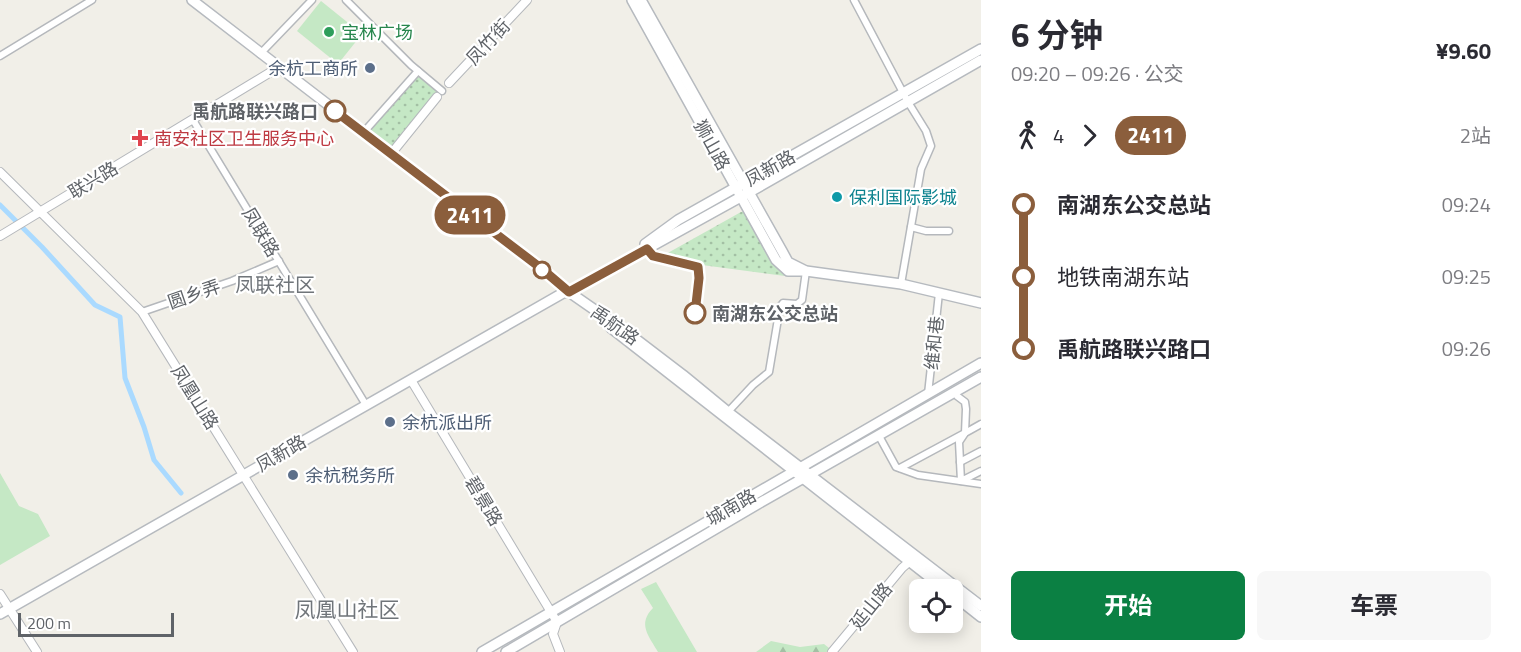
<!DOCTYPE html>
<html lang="zh">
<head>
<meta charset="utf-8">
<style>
	:root { --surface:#fff; --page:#f7f7f7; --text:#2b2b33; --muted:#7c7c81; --accent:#0b8043 }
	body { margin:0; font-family:"Titillium Web","Noto Sans SC",sans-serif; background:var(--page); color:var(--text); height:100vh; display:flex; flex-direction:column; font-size:22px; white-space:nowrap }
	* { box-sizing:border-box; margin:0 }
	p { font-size:20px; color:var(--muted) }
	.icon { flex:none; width:33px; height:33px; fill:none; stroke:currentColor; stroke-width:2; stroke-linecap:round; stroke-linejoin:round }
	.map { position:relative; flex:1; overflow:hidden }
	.panel { display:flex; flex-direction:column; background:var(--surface); width:540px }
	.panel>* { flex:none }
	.badge { padding:0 12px; border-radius:20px; font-size:21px; line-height:39px }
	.fabs { position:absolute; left:909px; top:579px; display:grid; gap:12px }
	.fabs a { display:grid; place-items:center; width:54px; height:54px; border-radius:9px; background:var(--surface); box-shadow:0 3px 15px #0003; font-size:30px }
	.scale { position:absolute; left:18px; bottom:15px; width:156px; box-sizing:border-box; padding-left:6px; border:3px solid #5f6368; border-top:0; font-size:16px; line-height:21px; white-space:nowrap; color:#5f6368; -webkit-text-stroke:4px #fff; paint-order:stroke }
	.map>.badge { position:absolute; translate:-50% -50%; box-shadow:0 0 0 3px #fff }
	.legs { display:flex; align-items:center; gap:9px; height:66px; padding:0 30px; font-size:20px }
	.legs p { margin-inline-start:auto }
	.head { display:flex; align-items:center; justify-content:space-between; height:102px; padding:0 30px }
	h1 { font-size:33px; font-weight:700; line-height:45px }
	.cta { display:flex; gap:12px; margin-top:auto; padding:12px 30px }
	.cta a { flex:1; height:69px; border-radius:9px; background:var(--accent); color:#fff; font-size:24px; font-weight:700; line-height:69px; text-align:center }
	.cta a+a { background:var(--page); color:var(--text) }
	ul { padding:0 30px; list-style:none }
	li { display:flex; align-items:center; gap:21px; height:72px; font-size:22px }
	li i { display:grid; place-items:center; width:9px; height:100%; margin:0 8px; background:currentColor }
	li i::after { content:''; width:15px; height:15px; margin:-8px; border:4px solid; border-radius:50%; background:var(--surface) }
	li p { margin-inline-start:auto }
	li:first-child i { background:linear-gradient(#0000 50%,currentColor 0) }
	li:last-child i { background:linear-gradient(currentColor 50%,#0000 0) }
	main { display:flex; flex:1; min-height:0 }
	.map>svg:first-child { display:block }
</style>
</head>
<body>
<main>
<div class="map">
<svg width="981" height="652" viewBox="0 0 981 652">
	<defs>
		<pattern id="forest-firs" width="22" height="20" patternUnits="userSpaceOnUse" patternTransform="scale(1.5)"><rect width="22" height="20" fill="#c5e8c5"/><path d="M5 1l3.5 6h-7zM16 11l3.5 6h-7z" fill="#a3c0a4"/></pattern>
		<pattern id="park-dots" width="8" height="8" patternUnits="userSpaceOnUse" patternTransform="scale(1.5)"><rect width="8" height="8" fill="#c5e8c5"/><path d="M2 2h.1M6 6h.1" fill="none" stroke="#a3c0a4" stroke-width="1.8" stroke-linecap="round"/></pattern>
	</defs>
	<rect width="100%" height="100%" fill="#f1efe8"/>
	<polygon fill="url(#forest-firs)" points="771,641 800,647 824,644 834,652 756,652"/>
	<g fill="url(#park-dots)">
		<polygon points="418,76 440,90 391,150 366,133"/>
		<polygon points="748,211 785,276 657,259 741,212"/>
	</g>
	<g fill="#c5e8c5">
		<polygon points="321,1 362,34 338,64 297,31"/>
		<polygon points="0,473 19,506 38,514 50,536 0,565"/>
		<path d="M656 582 697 652H658C649 636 637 624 653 608L641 589Z"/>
	</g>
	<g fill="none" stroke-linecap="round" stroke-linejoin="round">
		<polyline stroke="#aadaff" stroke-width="5" points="0,205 42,247 95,305 120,317 125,378 144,427 154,460 181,493"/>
		<defs>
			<g id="minor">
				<polyline points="346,0 411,65 442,91"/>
				<polyline points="854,0 908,102 926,131 931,146 921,169 901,284"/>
				<polyline points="260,54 312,0"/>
				<polyline points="0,56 92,0"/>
				<polyline points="193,120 366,405"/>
				<polyline points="363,133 418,71"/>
				<polyline points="911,227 926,231 949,231"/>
				<polyline points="142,312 232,281 279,261"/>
				<polyline points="928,394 939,293"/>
				<polyline points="726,414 753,385 769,372 780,307 783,303 797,304 802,300 806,271"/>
				<polyline points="981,424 965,433 959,442 961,481 981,471"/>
				<polyline points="879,436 896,467 918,475 981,484"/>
				<polyline points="960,462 981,451"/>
				<polyline points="900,468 965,433 966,409 965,402 957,396 956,391"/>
			</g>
			<g id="tertiary">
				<polyline points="449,83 527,0"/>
				<polyline points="391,154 437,97"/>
				<polyline points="0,172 142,312 353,652"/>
				<polyline points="0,236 279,67"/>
				<polyline points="411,380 557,622 553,634 560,652"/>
				<polyline points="0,594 37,652"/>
				<polyline points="832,652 902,568 910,561"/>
			</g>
			<g id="secondary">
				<polyline points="192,0 548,274 569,292 628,333 683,375 728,412 981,606"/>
				<polyline points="632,0 776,260 788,271 806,271 901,284 981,303"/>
				<polyline points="641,0 782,251 788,262 804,270"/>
				<polyline points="645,244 678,220 981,49"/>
				<polyline points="611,328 946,590"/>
				<polyline points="952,594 981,617"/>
				<polyline points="0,614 563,293 569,292 757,188 981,60"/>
				<polyline points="482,652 981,363"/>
				<polyline points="506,652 756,505 981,377"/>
			</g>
		</defs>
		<use href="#minor" stroke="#b5b8bc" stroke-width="9"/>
		<use href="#tertiary" stroke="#b5b8bc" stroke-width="10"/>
		<use href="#secondary" stroke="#b6babf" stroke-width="12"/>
		<use href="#minor" stroke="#fff" stroke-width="6"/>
		<use href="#tertiary" stroke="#fff" stroke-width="8"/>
		<use href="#secondary" stroke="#fff" stroke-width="9"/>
	</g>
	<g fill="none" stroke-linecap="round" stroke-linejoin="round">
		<defs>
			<polyline id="line-1" points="335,111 542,269 569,292 647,249 653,256 698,267 699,278 695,313"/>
		</defs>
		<use href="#line-1" stroke="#fff" stroke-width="14"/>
		<use href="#line-1" stroke="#8b5e3c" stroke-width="9"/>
	</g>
	<circle fill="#2e9e5b" stroke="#fff" stroke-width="2" cx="329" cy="32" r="6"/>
	<g fill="#5c6f8a" stroke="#fff" stroke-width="2">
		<circle cx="370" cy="68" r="6"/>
		<circle cx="390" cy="422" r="6"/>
		<circle cx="293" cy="475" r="6"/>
	</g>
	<g fill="#fff" stroke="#8b5e3c" stroke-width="3">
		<circle cx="335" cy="111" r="10"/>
		<circle cx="542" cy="270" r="8"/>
		<circle cx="695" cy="313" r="10"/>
	</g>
	<path fill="#e0444e" stroke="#fff" stroke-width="2" d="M137 129h6v6h6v6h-6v6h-6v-6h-6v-6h6z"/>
	<circle fill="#0f9aa8" stroke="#fff" stroke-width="2" cx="837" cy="197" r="6"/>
	<g text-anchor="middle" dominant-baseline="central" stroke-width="4.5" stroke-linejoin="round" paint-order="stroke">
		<g font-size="18" fill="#27864d" stroke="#fff" text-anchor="start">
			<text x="341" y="32">宝林广场</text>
		</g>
		<g font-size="18" fill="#5f6368" stroke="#fff">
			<text transform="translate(488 42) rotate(-47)">凤竹街</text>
			<text transform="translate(712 145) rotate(61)">狮山路</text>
			<text transform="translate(770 168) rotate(-29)">凤新路</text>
			<text transform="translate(93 180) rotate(-31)">联兴路</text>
			<text transform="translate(261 232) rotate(59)">凤联路</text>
			<text transform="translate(194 294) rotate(-19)">圆乡弄</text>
			<text transform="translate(615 325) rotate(35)">禹航路</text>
			<text transform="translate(934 343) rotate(-84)">维和巷</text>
			<text transform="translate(195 397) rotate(58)">凤凰山路</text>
			<text transform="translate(281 453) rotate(-30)">凤新路</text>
			<text transform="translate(484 501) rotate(59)">碧景路</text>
			<text transform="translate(731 507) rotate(-30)">城南路</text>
			<text transform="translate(871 606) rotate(-51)">延山路</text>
		</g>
		<g font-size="18" fill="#4e5e75" stroke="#fff" text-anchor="start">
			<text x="358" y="68" text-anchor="end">余杭工商所</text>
			<text x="402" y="422">余杭派出所</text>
			<text x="305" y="475">余杭税务所</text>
		</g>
		<g font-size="18" font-weight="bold" fill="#5f6368" stroke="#fff" text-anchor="end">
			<text x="318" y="111">禹航路联兴路口</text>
			<text x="712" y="313" text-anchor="start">南湖东公交总站</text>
		</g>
		<g font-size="18" fill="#be3a42" stroke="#fff" text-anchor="start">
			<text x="154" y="138">南安社区卫生服务中心</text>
		</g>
		<g font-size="18" fill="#0d838f" stroke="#fff" text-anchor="start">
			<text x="849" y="197">保利国际影城</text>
		</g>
		<g font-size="20" fill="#70757a" stroke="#fff">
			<text x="275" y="284">凤联社区</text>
		</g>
		<g font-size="21" fill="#70757a" stroke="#fff">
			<text x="347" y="609">凤凰山社区</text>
		</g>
	</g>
</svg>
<div class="fabs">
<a><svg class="icon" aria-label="locate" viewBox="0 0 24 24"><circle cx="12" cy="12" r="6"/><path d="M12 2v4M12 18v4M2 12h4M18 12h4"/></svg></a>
</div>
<div class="scale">200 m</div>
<b class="badge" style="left:470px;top:215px;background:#8b5e3c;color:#fff">2411</b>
</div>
<section class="panel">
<div class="head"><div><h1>6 分钟</h1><p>09:20 – 09:26 · 公交</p></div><b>¥9.60</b></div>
<div class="legs"><svg class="icon" aria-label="walk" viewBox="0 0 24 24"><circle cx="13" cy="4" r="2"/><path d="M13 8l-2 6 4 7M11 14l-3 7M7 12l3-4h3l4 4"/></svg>4<svg class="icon" aria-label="forward" viewBox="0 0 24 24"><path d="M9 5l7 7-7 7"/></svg><b class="badge" style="background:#8b5e3c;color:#fff">2411</b><p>2站</p></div>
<ul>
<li><i style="color:#8b5e3c"></i><b>南湖东公交总站</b><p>09:24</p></li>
<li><i style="color:#8b5e3c"></i><span>地铁南湖东站</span><p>09:25</p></li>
<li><i style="color:#8b5e3c"></i><b>禹航路联兴路口</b><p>09:26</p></li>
</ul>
<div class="cta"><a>开始</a><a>车票</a></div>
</section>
</main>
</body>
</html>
